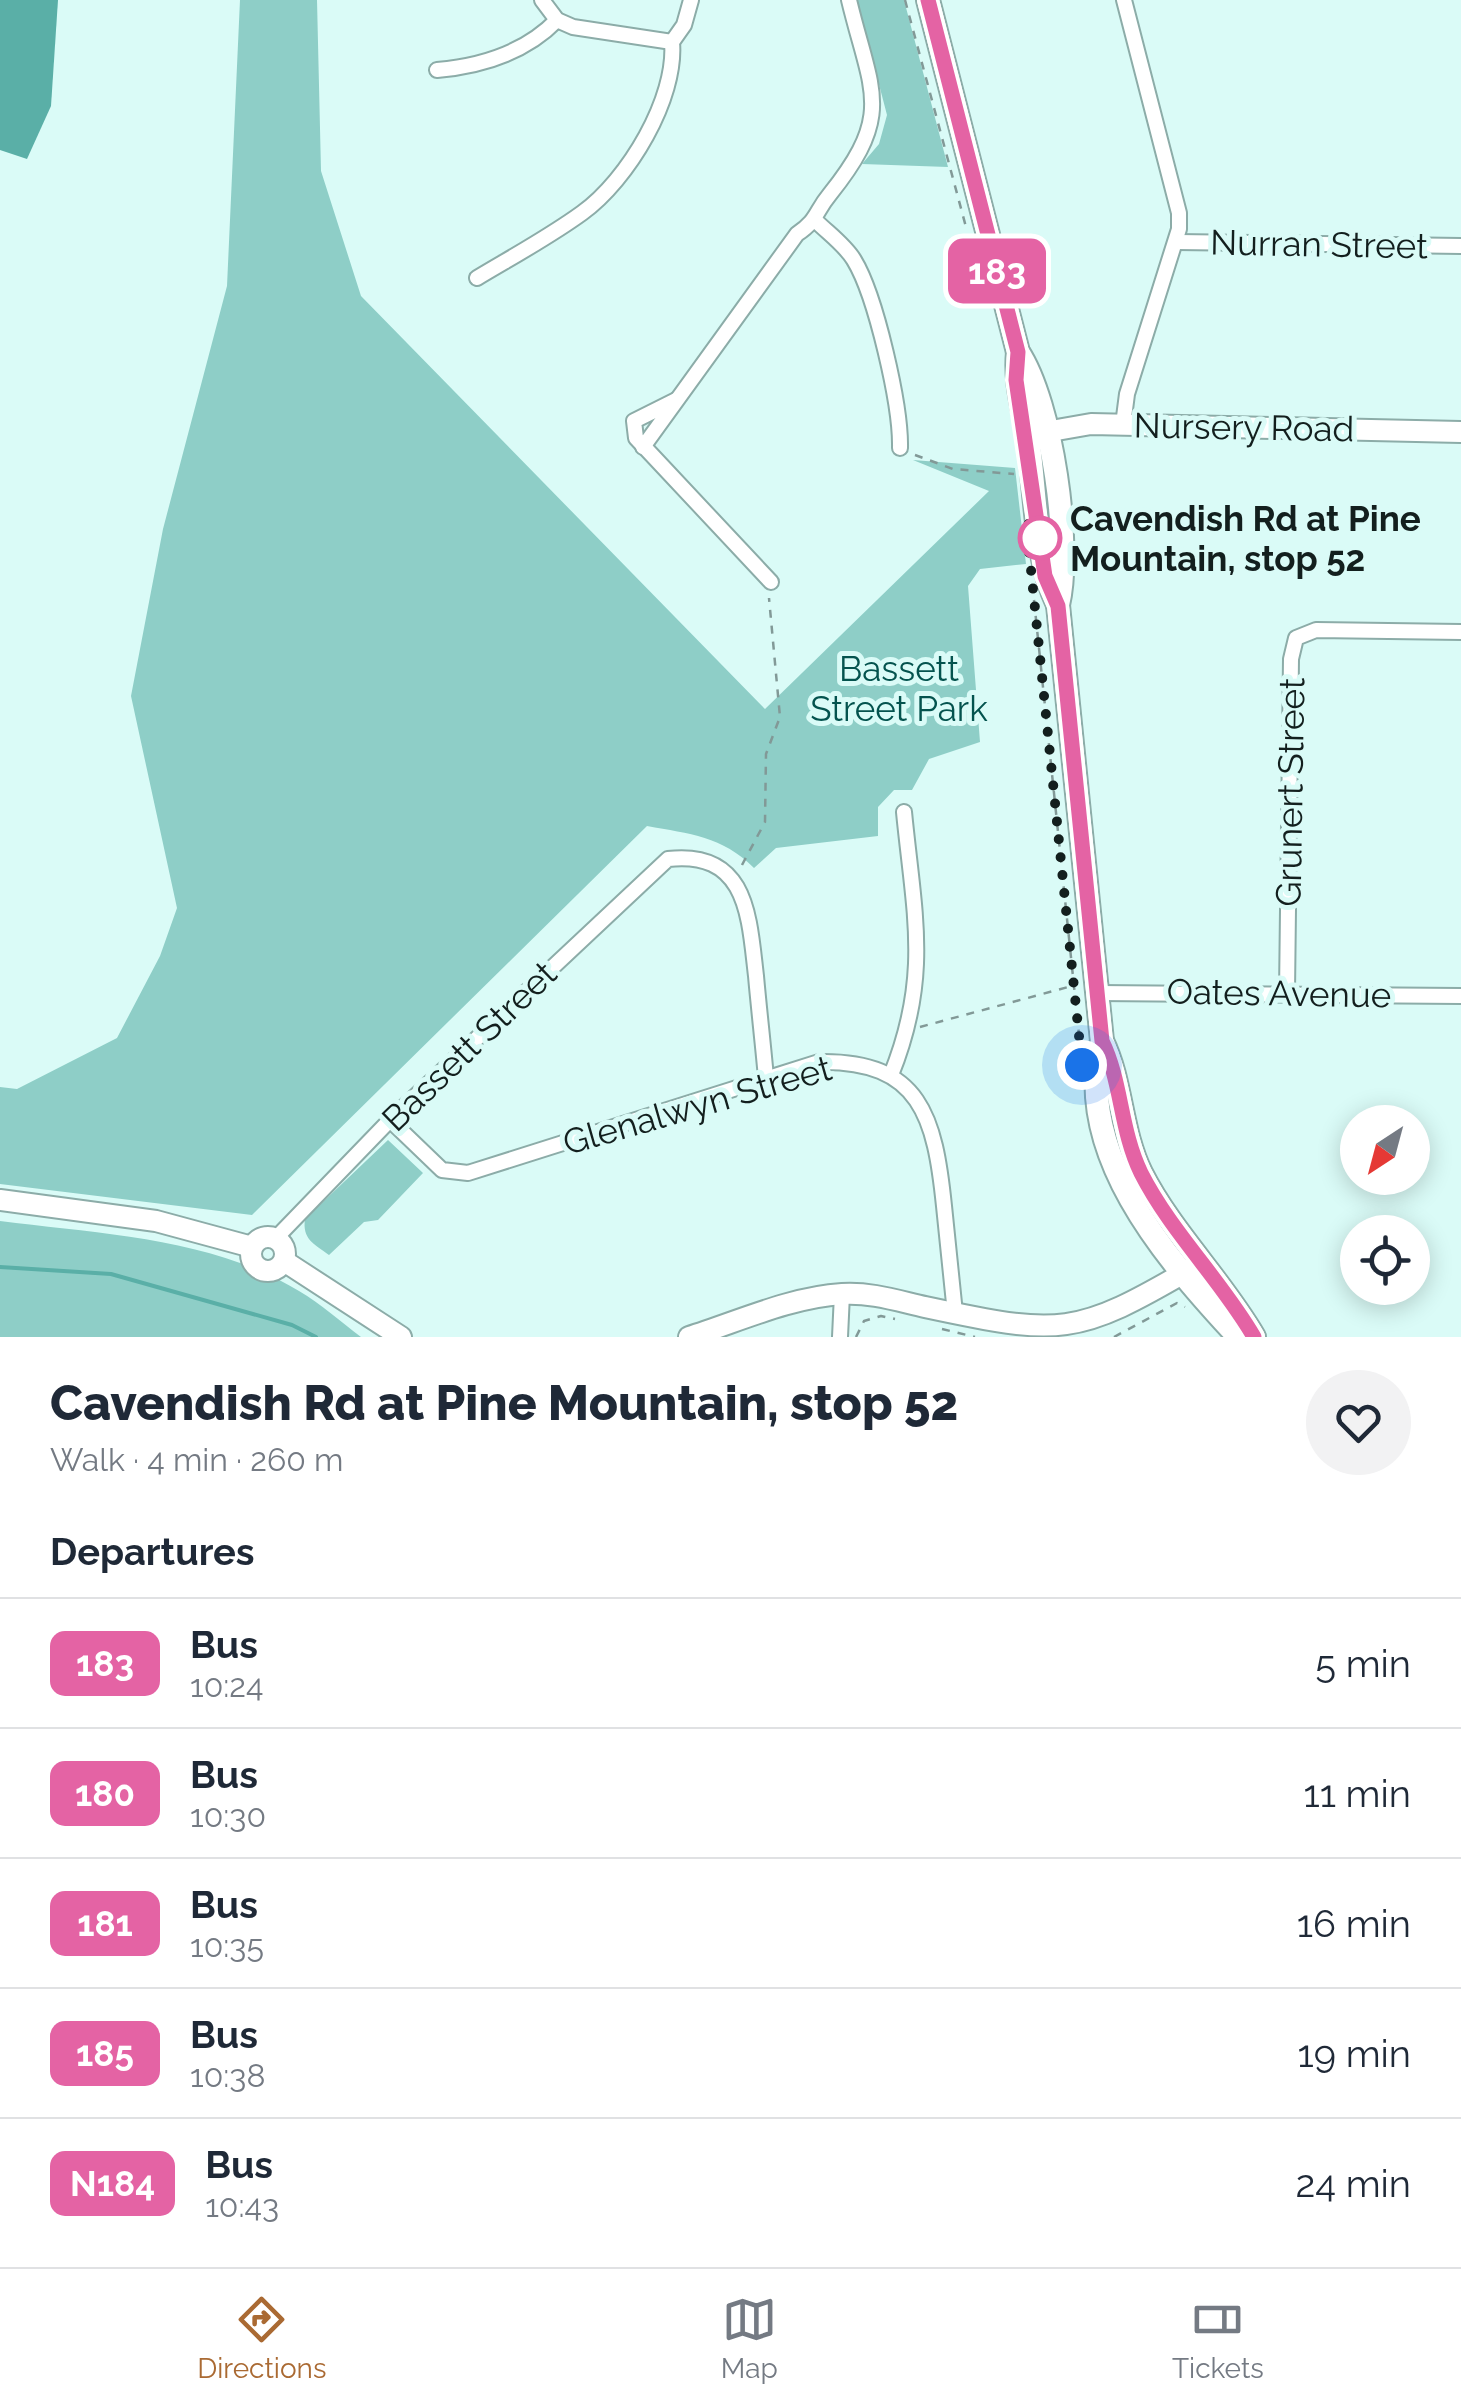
<!DOCTYPE html>
<html lang="en">
<head>
<meta charset="utf-8">
<style>
	:root { --surface:#fff; --page:#f2f2f3; --text:#1f2937; --muted:#747a83; --line:#e0e1e3; --accent:#aa6a33 }
	body { margin:0; font-family:Raleway,sans-serif; background:var(--page); color:var(--text); height:100vh; display:flex; flex-direction:column; font-size:38px; white-space:nowrap }
	* { box-sizing:border-box; margin:0 }
	p { font-size:32px; color:var(--muted) }
	.icon { flex:none; width:55px; height:55px; fill:none; stroke:currentColor; stroke-width:2; stroke-linecap:round; stroke-linejoin:round }
	.map { position:relative; height:1337px; overflow:hidden }
	.drawer { display:flex; flex-direction:column; background:var(--surface); flex:1 }
	.drawer>* { flex:none }
	.badge { padding:0 20px; border-radius:15px; font-size:35px; line-height:65px }
	.needle { width:65px; rotate:216deg }
	.buttons { position:absolute; left:1340px; top:1105px; display:grid; gap:20px }
	.buttons a { display:grid; place-items:center; width:90px; height:90px; border-radius:50%; background:var(--surface); box-shadow:0 5px 25px #0003; font-size:50px }
	.you { position:absolute; width:50px; height:50px; margin:-25px; border:8px solid #fff; border-radius:50%; background:#1a73e8; box-shadow:0 0 0 15px #1a73e833 }
	.map>.badge { position:absolute; translate:-50% -50%; box-shadow:0 0 0 5px #fff }
	h2 { padding:0 50px; font-size:38px; line-height:90px }
	.round { display:grid; place-items:center; flex:none; width:105px; height:105px; border-radius:52px; background:var(--page) }
	.headline { display:flex; align-items:center; justify-content:space-between; height:170px; padding:0 50px }
	h1 { font-size:48px; font-weight:800; line-height:75px }
	ul { padding:0; list-style:none }
	li { display:flex; align-items:center; gap:30px; height:130px; padding:0 50px; border-top:2px solid var(--line) }
	li div { flex:1 }
	li b { display:block; font-size:38px }
	li em { font-style:normal }
	li .badge { min-width:110px; font-weight:700; text-align:center }
	.tabs { display:flex; justify-content:space-around; align-items:center; height:140px; border-top:2px solid var(--line); background:var(--surface); font-size:28px; color:var(--muted) }
	.tabs a { display:grid; justify-items:center; gap:5px }
	.tabs .current { color:var(--accent) }
	.map>svg:first-child { display:block }
</style>
</head>
<body>
<div class="map">
<svg width="1461" height="1337" viewBox="0 0 1461 1337">
	<rect width="100%" height="100%" fill="#dafbf7"/>
	<g fill="#8ecec7">
		<path d="M240 0H317L321 171 361 296 765 709 989 491 913 460 1015 468 1026 564 980 569 968 586 980 742 929 759 912 790H894L878 807V836L776 848 754 868C722 836 690 834 647 826L252 1215 0 1184V1087L17 1089 117 1038 160 956 177 908 131 696 163 529 227 286Z"/>
		<polygon points="857,0 904,0 948,167 862,164 879,144 887,115"/>
		<path d="M388 1140 423 1173 378 1220 364 1222 329 1255C314 1244 302 1239 305 1219Z"/>
		<path d="M0 1221C100 1234 210 1237 299 1291 321 1304 341 1322 361 1337H0Z"/>
	</g>
	<polygon fill="#5aafa7" points="0,0 58,0 51,106 27,159 0,150"/>
	<g fill="none" stroke-linecap="round" stroke-linejoin="round">
		<polyline stroke="#5aafa7" stroke-width="4" points="0,1267 111,1274 292,1325 316,1337"/>
		<defs>
			<g id="street">
				<polyline points="542,0 557,20 573,27 672,42"/>
				<path d="M437 70C482 66 525 53 557 20"/>
				<path d="M816 221C828 233 845 245 854 260 876 296 901 406 900 448"/>
				<polyline points="1177,242 1461,246"/>
				<path d="M477 278C512 257 549 237 582 213 628 180 677 98 672 42L684 25 691 0"/>
				<polyline points="676,400 634,421 636,438 771,582"/>
				<polyline points="1123,425 1127,394 1179,229 1179,213 1124,0"/>
				<path d="M643 447 797 234C818 220 815 212 830 194 895 113 871 92 849 0"/>
				<polyline points="1098,993 1461,996"/>
				<polyline points="1287,993 1291,659 1296,638 1316,630 1461,632"/>
				<path d="M891 1075C931 976 914 914 904 812"/>
				<path d="M390 1120 442 1170 468 1173 819 1062C921 1060 935 1118 944 1206 948 1242 951 1277 955 1313"/>
				<path d="M276 1238 390 1120 668 859C748 850 749 917 756 976 759 1010 763 1044 766 1078"/>
				<polyline points="840,1337 842,1294"/>
			</g>
			<g id="secondary">
				<polyline points="1034,434 1091,424 1461,432"/>
				<polyline points="0,1200 156,1221 252,1247"/>
				<circle cx="268" cy="1254" r="17"/>
				<polyline points="284,1261 401,1337"/>
				<path d="M689 1337C737 1322 791 1297 842 1294 870 1292 898 1301 925 1307 1061 1336 1075 1337 1194 1267"/>
			</g>
			<g id="primary">
				<path d="M928 0 1018 352C1052 403 1072 546 1058 605L1102 1041C1122 1082 1120 1130 1141 1173 1171 1232 1221 1280 1254 1337"/>
				<path d="M1018 352C1015 382 1023 407 1028 437 1036 493 1034 554 1058 605"/>
				<path d="M1102 1041C1073 1151 1164 1256 1233 1331"/>
			</g>
		</defs>
		<use href="#street" stroke="#8caca8" stroke-width="18"/>
		<use href="#secondary" stroke="#8caca8" stroke-width="24"/>
		<use href="#primary" stroke="#8caca8" stroke-width="26"/>
		<g stroke="#829997" stroke-width="2.5" stroke-dasharray="8 8" stroke-linecap="butt">
			<polyline points="905,0 966,227"/>
			<polyline points="915,455 953,469 1014,474"/>
			<polyline points="1034,600 1081,1054"/>
			<polyline points="742,865 765,822 766,754 780,717 769,598"/>
			<polyline points="920,1027 1072,986"/>
			<polyline points="942,1329 975,1337"/>
			<polyline points="856,1337 864,1321 881,1316 895,1319"/>
			<polyline points="1114,1337 1177,1303 1185,1307"/>
		</g>
		<use href="#street" stroke="#fff" stroke-width="14"/>
		<use href="#secondary" stroke="#fff" stroke-width="20"/>
		<use href="#primary" stroke="#fff" stroke-width="22"/>
	</g>
	<g fill="none" stroke-linecap="round" stroke-linejoin="round">
		<defs>
			<path id="line" d="M928 0 1018 352 1016 380 1045 576 1058 606 1102 1041C1122 1082 1120 1130 1141 1173 1171 1232 1221 1280 1254 1337"/>
		</defs>
		<use href="#line" stroke="#fff" stroke-width="22"/>
		<use href="#line" stroke="#e463a4" stroke-width="15"/>
		<polyline stroke="#131f1e" stroke-width="10" stroke-dasharray="0 18" points="1040,538 1026,521 1082,1065"/>
	</g>
	<circle fill="#fff" stroke="#e463a4" stroke-width="5" cx="1040" cy="538" r="20"/>
	<g text-anchor="middle" dominant-baseline="central" stroke-width="10" stroke-linejoin="round" paint-order="stroke">
		<g font-size="35" fill="#131f1e" stroke="#dafbf7">
			<text transform="translate(1319 244) rotate(1)">Nurran Street</text>
			<text transform="translate(1244 427) rotate(1)">Nursery Road</text>
			<text transform="translate(1290 792) rotate(-89)">Grunert Street</text>
			<text transform="translate(1279 993) rotate(1)">Oates Avenue</text>
			<text transform="translate(469 1046) rotate(-44)">Bassett Street</text>
			<text transform="translate(697 1105) rotate(-16)">Glenalwyn Street</text>
		</g>
		<g font-size="35" font-weight="bold" fill="#131f1e" stroke="#dafbf7" text-anchor="start">
			<text x="1070" y="518">Cavendish Rd at Pine<tspan x="1070" dy="40">Mountain, stop 52</tspan></text>
		</g>
		<g font-size="35" fill="#04534e" stroke="#dafbf7">
			<text x="899" y="668">Bassett<tspan x="899" dy="40">Street Park</tspan></text>
		</g>
	</g>
</svg>
<div class="buttons">
<a><svg class="needle" viewBox="-14 -14 28 28"><path d="M0-13l5 13h-10z" fill="#e53935"/><path d="M0 13l5-13h-10z" fill="#747a83"/></svg></a>
<a><svg class="icon" aria-label="locate" viewBox="0 0 24 24"><circle cx="12" cy="12" r="6"/><path d="M12 2v4M12 18v4M2 12h4M18 12h4"/></svg></a>
</div>
<div class="you" style="left:1082px;top:1065px"></div>
<b class="badge" style="left:997px;top:271px;background:#e463a4;color:#fff">183</b>
</div>
<section class="drawer">
<div class="headline"><div><h1>Cavendish Rd at Pine Mountain, stop 52</h1><p>Walk · 4 min · 260 m</p></div><a class="round"><svg class="icon" aria-label="heart" viewBox="0 0 24 24"><path d="M12 20l-8-8c-3-5 5-10 8-4 3-6 11-1 8 4z"/></svg></a></div>
<h2>Departures</h2>
<ul>
<li><span class="badge" style="background:#e463a4;color:#fff">183</span><div><b>Bus</b><p>10:24</p></div><em>5 min</em></li>
<li><span class="badge" style="background:#e463a4;color:#fff">180</span><div><b>Bus</b><p>10:30</p></div><em>11 min</em></li>
<li><span class="badge" style="background:#e463a4;color:#fff">181</span><div><b>Bus</b><p>10:35</p></div><em>16 min</em></li>
<li><span class="badge" style="background:#e463a4;color:#fff">185</span><div><b>Bus</b><p>10:38</p></div><em>19 min</em></li>
<li><span class="badge" style="background:#e463a4;color:#fff">N184</span><div><b>Bus</b><p>10:43</p></div><em>24 min</em></li>
</ul>
</section>
<nav class="tabs">
<a class="current"><svg class="icon" aria-label="directions" viewBox="0 0 24 24"><path d="M12 3l9 9-9 9-9-9zM9 14v-3h6M13 9l2 2-2 2"/></svg>Directions</a>
<a><svg class="icon" aria-label="map" viewBox="0 0 24 24"><path d="M3 6l6-2 6 2 6-2v14l-6 2-6-2-6 2zM9 4v14M15 6v14"/></svg>Map</a>
<a><svg class="icon" aria-label="tickets" viewBox="0 0 24 24"><path d="M3 7h18v10H3zM15 7v10"/></svg>Tickets</a>
</nav>
</body>
</html>
